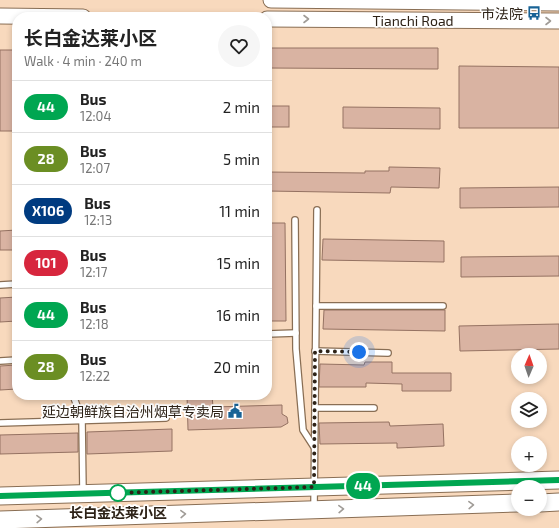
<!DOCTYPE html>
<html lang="en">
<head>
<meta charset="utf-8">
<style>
	:root { --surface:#fff; --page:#f6f6f6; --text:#222; --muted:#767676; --line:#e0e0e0 }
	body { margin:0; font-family:"Exo 2","Noto Sans SC",sans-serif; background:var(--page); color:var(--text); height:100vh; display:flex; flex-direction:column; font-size:15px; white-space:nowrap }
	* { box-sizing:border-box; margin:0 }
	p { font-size:13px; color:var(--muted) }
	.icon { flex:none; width:22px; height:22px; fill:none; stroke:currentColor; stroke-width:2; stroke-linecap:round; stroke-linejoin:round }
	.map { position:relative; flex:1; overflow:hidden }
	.drawer { position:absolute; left:12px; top:12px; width:260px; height:388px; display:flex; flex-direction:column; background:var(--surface); border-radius:16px; box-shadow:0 2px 6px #0003 }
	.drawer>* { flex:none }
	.badge { padding:0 8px; border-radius:13px; font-size:14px; line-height:26px }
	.needle { width:26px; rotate:2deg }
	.controls { position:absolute; left:511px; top:348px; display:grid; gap:8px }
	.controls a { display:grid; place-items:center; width:36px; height:36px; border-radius:50%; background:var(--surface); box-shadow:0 2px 6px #0003; font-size:20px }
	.you { position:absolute; width:20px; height:20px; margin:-10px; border:3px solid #fff; border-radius:50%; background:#1a73e8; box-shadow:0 0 0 6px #1a73e833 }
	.map>.badge { position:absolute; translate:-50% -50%; box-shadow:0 0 0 2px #fff }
	.round { display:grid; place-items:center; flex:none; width:42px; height:42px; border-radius:21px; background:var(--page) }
	.summary { display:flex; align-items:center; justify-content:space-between; height:68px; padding:0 12px }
	h1 { font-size:19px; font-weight:700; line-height:30px }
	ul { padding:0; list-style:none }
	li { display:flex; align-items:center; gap:12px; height:52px; padding:0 12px; border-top:1px solid var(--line) }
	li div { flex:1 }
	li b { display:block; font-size:15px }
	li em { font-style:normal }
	li .badge { min-width:44px; font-weight:700; text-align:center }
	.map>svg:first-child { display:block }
</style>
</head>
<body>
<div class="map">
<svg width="559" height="528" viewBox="0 0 559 528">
	<rect width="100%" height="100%" fill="#f8d9bd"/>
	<g fill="#d9b3a2" stroke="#957262">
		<polygon points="267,48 438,48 438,69 267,68"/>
		<rect x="0" y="50" width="17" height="81"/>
		<polygon points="459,66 559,67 559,128 459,128"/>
		<rect x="267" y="106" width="22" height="21"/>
		<polygon points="343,107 440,108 440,129 343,128"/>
		<polygon points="389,167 440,168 439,188 391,187 390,193 267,191 267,172 365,173 365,171 389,171"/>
		<polygon points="559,187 559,207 460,208 460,188"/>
		<polygon points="267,223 285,223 286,321 267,321"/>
		<polygon points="17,230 17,250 0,250 0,231"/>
		<polygon points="323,239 444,241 444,262 322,260"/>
		<polygon points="559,256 559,276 461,277 461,257"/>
		<polygon points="17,297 17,321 0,322 0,298"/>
		<polygon points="324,310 445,310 445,331 323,329"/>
		<polygon points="559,324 559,349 460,351 459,326"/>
		<polygon points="365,362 392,362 392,373 451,373 451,391 402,391 402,384 366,383 366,387 319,387 320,364 364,365"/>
		<polygon points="17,365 17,389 0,390 0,366"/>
		<polygon points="187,395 212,395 213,407 282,405 282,414 287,417 288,423 281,427 188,430"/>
		<polygon points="389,422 390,426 443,424 444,446 397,448 397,443 320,444 319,423"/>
		<polygon points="172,429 172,451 87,454 87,432"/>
		<polygon points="78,433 78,452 0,454 0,435"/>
	</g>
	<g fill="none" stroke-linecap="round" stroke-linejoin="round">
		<defs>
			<g id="lane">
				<polyline points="295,220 296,349 303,430 314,447"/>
				<polyline points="0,285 17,284"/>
				<polyline points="316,306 443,306"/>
				<polyline points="267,334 296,333"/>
				<polyline points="315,351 388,353"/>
				<polyline points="0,361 17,360"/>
				<polyline points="73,395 82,420 83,492"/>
				<polyline points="315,408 374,408"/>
				<polyline points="0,423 166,418"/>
				<polyline points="314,508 317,210"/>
			</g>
			<g id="secondary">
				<polyline points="271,0 559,3"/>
				<polyline points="0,16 83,17"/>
				<polyline points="267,19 559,21"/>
			</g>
			<g id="primary">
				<polyline points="0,496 559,480"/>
				<polyline points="540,503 559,502"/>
				<polyline points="0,520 518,503"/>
			</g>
		</defs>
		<use href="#lane" stroke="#896e54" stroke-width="8"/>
		<use href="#secondary" stroke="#896e54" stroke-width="17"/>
		<use href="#primary" stroke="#896e54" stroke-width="19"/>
		<use href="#lane" stroke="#fff" stroke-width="5.5"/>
		<use href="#secondary" stroke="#fff" stroke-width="15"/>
		<use href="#primary" stroke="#fff" stroke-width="17"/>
	</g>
	<defs><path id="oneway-chevron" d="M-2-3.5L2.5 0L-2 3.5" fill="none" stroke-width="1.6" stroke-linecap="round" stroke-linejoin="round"/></defs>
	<g stroke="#a09c97">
		<use href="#oneway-chevron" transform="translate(306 19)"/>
		<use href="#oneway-chevron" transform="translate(548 21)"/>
		<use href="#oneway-chevron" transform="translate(471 505) rotate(-2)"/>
		<use href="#oneway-chevron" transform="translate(341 509) rotate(-2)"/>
		<use href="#oneway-chevron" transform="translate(183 514) rotate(-2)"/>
		<use href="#oneway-chevron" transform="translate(39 519) rotate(-2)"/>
	</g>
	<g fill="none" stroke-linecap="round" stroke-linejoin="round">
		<defs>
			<polyline id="line" points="0,496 559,480"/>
		</defs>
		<use href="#line" stroke="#fff" stroke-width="9"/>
		<use href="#line" stroke="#00a651" stroke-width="6"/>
		<polyline stroke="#2d2217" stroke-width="4" stroke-dasharray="0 7.2" points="118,493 114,493 314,487 315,351 359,352"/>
	</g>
	<defs>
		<symbol id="bus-bare" viewBox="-9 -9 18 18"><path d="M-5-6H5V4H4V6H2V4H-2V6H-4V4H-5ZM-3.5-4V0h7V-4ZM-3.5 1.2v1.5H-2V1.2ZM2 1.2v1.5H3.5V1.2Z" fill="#186396" stroke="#fff" stroke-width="2.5" paint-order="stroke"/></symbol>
		<symbol id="civic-bare" viewBox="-9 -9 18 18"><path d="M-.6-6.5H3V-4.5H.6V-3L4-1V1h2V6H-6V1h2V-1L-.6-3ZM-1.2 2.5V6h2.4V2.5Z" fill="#186396" stroke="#fff" stroke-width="2.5" paint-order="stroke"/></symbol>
	</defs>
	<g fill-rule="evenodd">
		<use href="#bus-bare" x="524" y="3" width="20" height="20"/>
		<use href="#civic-bare" x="225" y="401" width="20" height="20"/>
	</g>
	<circle fill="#fff" stroke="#00a651" stroke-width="2" cx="118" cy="493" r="8"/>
	<g text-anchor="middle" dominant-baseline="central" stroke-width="3.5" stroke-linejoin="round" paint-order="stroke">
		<g font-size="14" fill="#2d2217" stroke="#fff" text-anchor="end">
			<text x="523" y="13">市法院</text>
			<text x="224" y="411">延边朝鲜族自治州烟草专卖局</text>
		</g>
		<g font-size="14" fill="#2d2217" stroke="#fff">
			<text x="413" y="20">Tianchi Road</text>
		</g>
		<g font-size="14" font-weight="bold" fill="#2d2217" stroke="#fff">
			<text x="118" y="512">长白金达莱小区</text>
		</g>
	</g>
</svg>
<div class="controls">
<a><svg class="needle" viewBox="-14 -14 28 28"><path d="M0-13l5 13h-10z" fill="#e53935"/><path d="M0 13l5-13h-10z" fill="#767676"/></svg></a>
<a><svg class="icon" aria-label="layers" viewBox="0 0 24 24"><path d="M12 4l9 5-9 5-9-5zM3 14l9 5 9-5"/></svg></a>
<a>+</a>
<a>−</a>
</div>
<div class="you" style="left:359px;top:352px"></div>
<b class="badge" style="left:363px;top:486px;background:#00a651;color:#fff">44</b>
<section class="drawer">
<div class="summary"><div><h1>长白金达莱小区</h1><p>Walk · 4 min · 240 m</p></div><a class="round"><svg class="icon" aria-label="heart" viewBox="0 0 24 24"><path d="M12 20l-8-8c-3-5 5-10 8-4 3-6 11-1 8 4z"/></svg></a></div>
<ul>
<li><span class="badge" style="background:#00a651;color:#fff">44</span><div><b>Bus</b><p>12:04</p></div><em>2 min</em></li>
<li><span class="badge" style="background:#6b8e23;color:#fff">28</span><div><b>Bus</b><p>12:07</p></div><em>5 min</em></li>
<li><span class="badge" style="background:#003b80;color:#fff">X106</span><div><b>Bus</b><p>12:13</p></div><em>11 min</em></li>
<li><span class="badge" style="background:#d7263d;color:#fff">101</span><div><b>Bus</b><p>12:17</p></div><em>15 min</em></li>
<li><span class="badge" style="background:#00a651;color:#fff">44</span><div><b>Bus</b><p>12:18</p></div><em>16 min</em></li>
<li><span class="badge" style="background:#6b8e23;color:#fff">28</span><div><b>Bus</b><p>12:22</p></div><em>20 min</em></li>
</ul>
</section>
</div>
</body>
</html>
